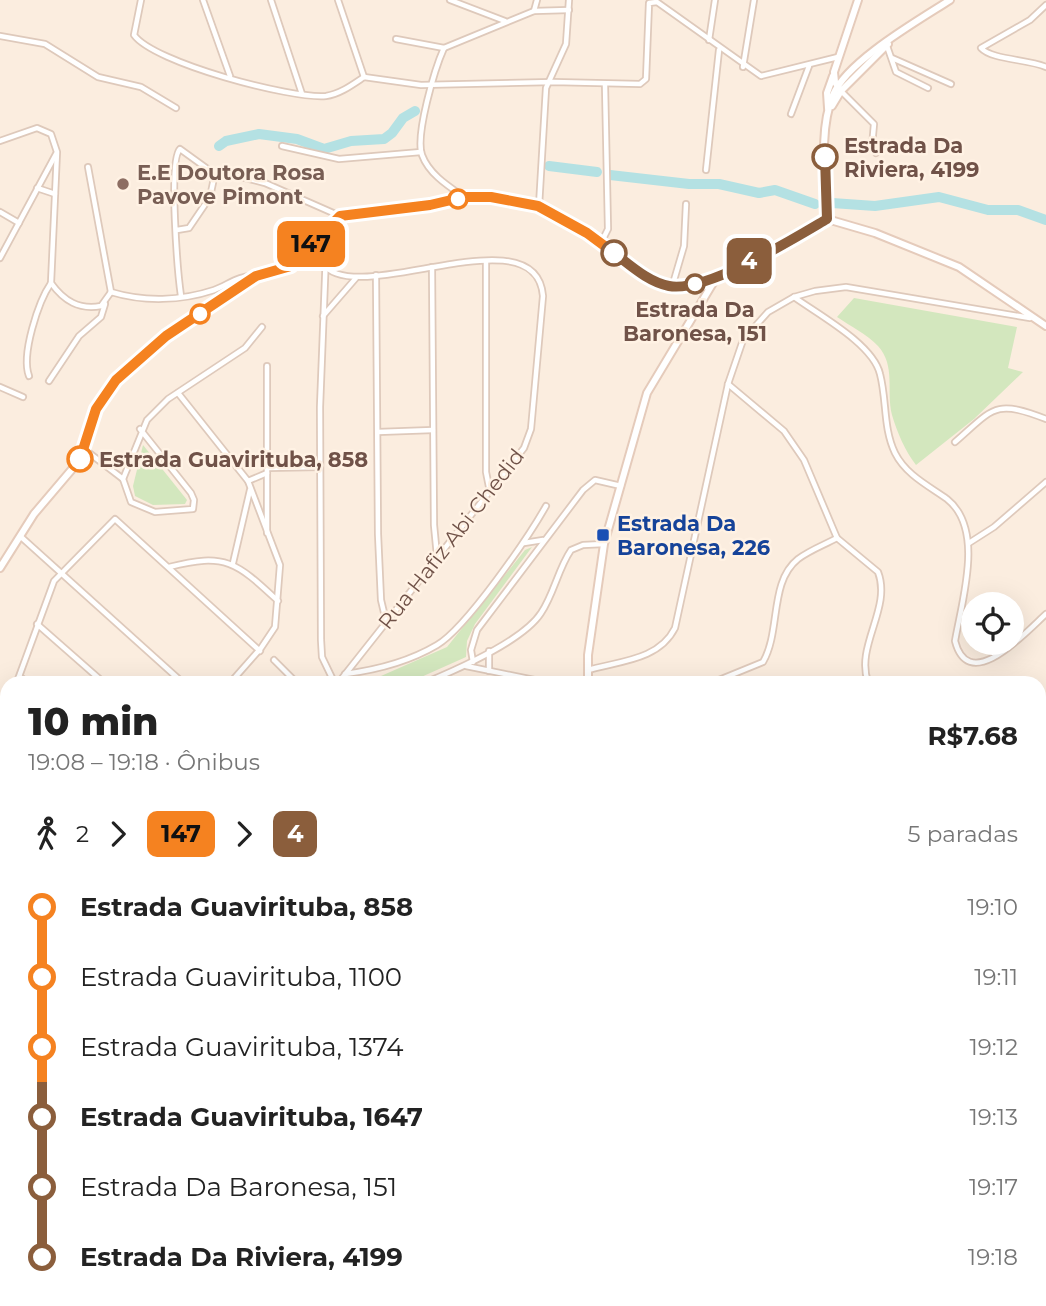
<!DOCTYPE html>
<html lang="pt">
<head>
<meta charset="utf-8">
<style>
	:root { --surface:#fff; --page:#f2f2f2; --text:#222; --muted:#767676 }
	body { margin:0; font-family:Montserrat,sans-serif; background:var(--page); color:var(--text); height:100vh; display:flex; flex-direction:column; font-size:26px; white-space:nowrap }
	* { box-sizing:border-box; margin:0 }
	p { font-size:23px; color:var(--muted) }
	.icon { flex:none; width:38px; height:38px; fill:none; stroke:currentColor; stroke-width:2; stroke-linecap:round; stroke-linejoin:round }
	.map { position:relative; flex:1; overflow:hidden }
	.side { position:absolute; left:0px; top:676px; width:1046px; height:632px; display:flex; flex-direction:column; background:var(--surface); border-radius:21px 21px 0 0; box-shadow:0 7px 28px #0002 }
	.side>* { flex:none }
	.badge { padding:0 14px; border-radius:10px; font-size:24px; line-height:46px }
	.tools { position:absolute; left:961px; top:592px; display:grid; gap:14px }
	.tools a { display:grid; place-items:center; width:63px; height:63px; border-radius:50%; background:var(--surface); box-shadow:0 7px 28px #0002; font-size:35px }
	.map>.badge { position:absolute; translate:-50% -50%; box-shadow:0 0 0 4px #fff }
	.legs { display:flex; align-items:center; gap:10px; height:77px; padding:0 28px; font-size:23px }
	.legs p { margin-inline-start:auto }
	.summary { display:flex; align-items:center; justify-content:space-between; height:119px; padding:0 28px }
	h1 { font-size:38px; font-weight:800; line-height:52px }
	ul { padding:0 28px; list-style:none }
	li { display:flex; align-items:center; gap:24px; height:70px; font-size:26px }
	li i { display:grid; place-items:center; width:10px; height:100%; margin:0 9px; background:currentColor }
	li i::after { content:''; width:18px; height:18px; margin:-9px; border:5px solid; border-radius:50%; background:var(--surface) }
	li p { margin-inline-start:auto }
	li:first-child i { background:linear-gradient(#0000 50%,currentColor 0) }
	li:last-child i { background:linear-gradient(currentColor 50%,#0000 0) }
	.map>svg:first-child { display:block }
</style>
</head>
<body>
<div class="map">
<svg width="1046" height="1306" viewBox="0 0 1046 1306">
	<rect width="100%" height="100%" fill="#fbeddf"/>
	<g fill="#d3e7be">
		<path d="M854 298 1017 327 1008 368 1023 372 974 419 916 465C905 451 897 432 892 415 886 391 896 366 878 346 867 334 850 326 837 317Z"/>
		<polygon points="143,445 187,500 185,504 153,505 135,496 133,486"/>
		<polygon points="532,547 475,624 467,641 466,657 410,682 356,682 381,676 447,647 525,550"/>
	</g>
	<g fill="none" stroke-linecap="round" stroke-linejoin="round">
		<g stroke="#9bd1d5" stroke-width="2">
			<polyline points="806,1300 824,1306 835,1300"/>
			<polyline points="893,1300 910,1306"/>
			<polyline points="712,1306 727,1303 733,1306"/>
			<polyline points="776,1306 788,1300"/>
		</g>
		<g stroke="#b4e1e3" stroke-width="10">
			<polyline points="219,146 226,141 259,134 297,139 324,149 351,141 384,139 392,133 403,118 415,111"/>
			<polyline points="549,166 597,172"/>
			<polyline points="610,175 689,184 719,184 759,193 775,190 815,204"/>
			<polyline points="832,203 875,206 939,197 988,210 1018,210 1046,220"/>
		</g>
		<defs>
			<g id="street">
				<path d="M141 0 134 35C154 63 291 99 326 96 340 94 352 85 364 77"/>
				<polyline points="203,0 230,76"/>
				<polyline points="271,0 302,94"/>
				<polyline points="338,0 364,77"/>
				<polyline points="450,0 505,21"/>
				<path d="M1046 5 1030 20 981 48C992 60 1028 59 1046 67"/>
				<polyline points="534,11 537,0"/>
				<polyline points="0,36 45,44 98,77 141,87 176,108"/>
				<polyline points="396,39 444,48"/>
				<polyline points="709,40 715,0"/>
				<polyline points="887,46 896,72 928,88"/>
				<polyline points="892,58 951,84"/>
				<polyline points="743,67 754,0"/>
				<polyline points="364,77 421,85 553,82 640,84 646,79 649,3 657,2 761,76 838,57"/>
				<polyline points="841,91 874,124 872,146 876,153"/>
				<polyline points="791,114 809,66"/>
				<path d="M0 141 37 128 51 134 57 152 51 283C64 301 79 310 101 306L111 292"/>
				<polyline points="282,146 339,159 421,152"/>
				<polyline points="88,167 111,292"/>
				<polyline points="706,170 719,50"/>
				<polyline points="237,176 265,183 340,216"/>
				<polyline points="37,188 55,194"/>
				<path d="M464 197C448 186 429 174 422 155 415 135 435 68 444 48L534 11 569 10"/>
				<polyline points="539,206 546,88 566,44 569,0"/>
				<polyline points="0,212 19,223"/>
				<polyline points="327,228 320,407 321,640 322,657 334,682"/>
				<path d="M177 230 189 228 210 197 214 178 209 170 180 149C168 160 178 275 181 296"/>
				<polyline points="601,243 608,229 605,85"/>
				<polyline points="0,258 56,154"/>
				<polyline points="486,262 486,472 490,492"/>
				<path d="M323 264C356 310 536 211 543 296L531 429 524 448 339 682"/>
				<polyline points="432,267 434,525 437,556"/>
				<polyline points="376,275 378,534 381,600 386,621"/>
				<polyline points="672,287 684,246 686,204"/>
				<path d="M111 292C144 302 181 301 214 290 228 285 239 275 255 276"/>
				<path d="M794 297C819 315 873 344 880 374 887 401 883 428 895 453 906 475 929 486 947 499 985 529 962 600 955 641 969 696 1027 631 1046 614"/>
				<polyline points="323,316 356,278"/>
				<polyline points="267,366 267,533"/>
				<path d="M29 376C21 355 38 302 51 283"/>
				<polyline points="49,381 79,336 101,317 105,304"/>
				<path d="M728 384 784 431 804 460 837 538 878 572C892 608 855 646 868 682"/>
				<polyline points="0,387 23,397"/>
				<polyline points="178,393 248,481 280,565 275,627 261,648 231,682"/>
				<polyline points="140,429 191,493 194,500 193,509 155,512 131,502 123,479 147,420 168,399 245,348 262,327"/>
				<polyline points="378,432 433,430"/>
				<path d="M955 442C994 408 994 399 1046 419"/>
				<polyline points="84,449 123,479"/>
				<polyline points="268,468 320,467"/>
				<polyline points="248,481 267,473"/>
				<polyline points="20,536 182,682"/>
				<polyline points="524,543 543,540"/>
				<polyline points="969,543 994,527 1046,482"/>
				<polyline points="233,563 250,490"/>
				<path d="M169 567C226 552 237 563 278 601"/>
				<polyline points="37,624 103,682"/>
				<polyline points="274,660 296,682"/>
				<polyline points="473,662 471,650 477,630 583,490 595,480 621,486"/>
				<polyline points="466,666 544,682"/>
				<path d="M588 670C620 661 659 660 675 628L728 384 743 340 768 312 794 297 815 291 846 287 1030 318"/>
				<polyline points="489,671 489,651"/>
				<path d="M345 674C376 670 410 661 437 645 466 628 528 538 546 506"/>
				<polyline points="20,677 27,682"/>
				<polyline points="17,682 54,581 115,519 260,651"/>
				<path d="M427 682C458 669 523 641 541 613 554 594 558 569 571 550L583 545 604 544"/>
				<path d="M714 682 763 662C781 631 769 582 798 559 810 550 824 545 837 538"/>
				<polyline points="0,711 7,699"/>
				<polyline points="0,733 7,740"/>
				<polyline points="0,819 7,827"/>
				<polyline points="0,911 7,919"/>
				<polyline points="1040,945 1046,945"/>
				<polyline points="1040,986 1046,991"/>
				<polyline points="1040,1065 1046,1063"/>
				<polyline points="0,1100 7,1103"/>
				<polyline points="1040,1177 1046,1178"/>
				<polyline points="0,1181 7,1189"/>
				<polyline points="0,1226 7,1215"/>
				<polyline points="1040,1239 1046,1239"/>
				<polyline points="0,1270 7,1272"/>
				<polyline points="74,1300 83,1306"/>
				<polyline points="146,1300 157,1306"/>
				<polyline points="269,1300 284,1306"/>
				<polyline points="393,1300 395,1306"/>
				<polyline points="428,1300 429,1306"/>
				<polyline points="202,1306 205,1300"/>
				<polyline points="313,1306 316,1300"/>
				<polyline points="354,1306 356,1300"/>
				<polyline points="526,1306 531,1300"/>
				<polyline points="789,1306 796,1306"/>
				<polyline points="840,1306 855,1303"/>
			</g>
			<g id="secondary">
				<polyline points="841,91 835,82 834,72 858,0"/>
				<polyline points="832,106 841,91 888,44"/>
				<polyline points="828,108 827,93 833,76"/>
				<path d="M827 219C826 180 818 132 833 95 847 61 919 20 950 0"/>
				<polyline points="827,219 875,233 959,267 1046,326"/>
				<polyline points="0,568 34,514 79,461 96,409 116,380 166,336 256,276 291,266 340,216 475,196 526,203 539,206 577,228 650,279 672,287 716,278 827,219"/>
				<polyline points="588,682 588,655 604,544 647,393 716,278"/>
				<polyline points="0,999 7,1007"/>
				<polyline points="0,1028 7,1019"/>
				<polyline points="0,1033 7,1034"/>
				<polyline points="588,1306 589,1300"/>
			</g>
		</defs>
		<use href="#street" stroke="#dec9bb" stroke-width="8"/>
		<use href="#secondary" stroke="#e5cbbb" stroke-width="10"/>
		<use href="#street" stroke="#fff" stroke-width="4.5"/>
		<use href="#secondary" stroke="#fff" stroke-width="6"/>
	</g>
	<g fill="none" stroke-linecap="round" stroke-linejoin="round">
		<defs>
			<polyline id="line-1" points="80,459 96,409 116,380 166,336 256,276 291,266 340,216 430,205 464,197 491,197 538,206 587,233 614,253"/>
			<path id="line-2" d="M614 253C630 265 648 282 669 286 706 293 793 239 827 219L825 157"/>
		</defs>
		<use href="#line-1" stroke="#fff" stroke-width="16"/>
		<use href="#line-2" stroke="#fff" stroke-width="16"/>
		<use href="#line-1" stroke="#f58220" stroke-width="10"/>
		<use href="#line-2" stroke="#8b5e3c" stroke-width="10"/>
	</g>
	<g fill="#fff" stroke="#8b5e3c" stroke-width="3.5">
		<circle cx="825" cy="157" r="12"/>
		<circle cx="614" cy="253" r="12"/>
		<circle cx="695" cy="284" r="9"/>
	</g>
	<circle fill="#8d6e63" stroke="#fff2e4" stroke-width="2.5" cx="123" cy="184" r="7"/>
	<g fill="#fff" stroke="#f58220" stroke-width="3.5">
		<circle cx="458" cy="199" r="9"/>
		<circle cx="200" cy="314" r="9"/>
		<circle cx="80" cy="459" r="12"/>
	</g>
	<rect fill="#1a4fb4" stroke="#fff2e4" stroke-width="2.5" x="596" y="528" width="14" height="14" rx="3.5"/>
	<g text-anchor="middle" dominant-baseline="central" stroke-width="5" stroke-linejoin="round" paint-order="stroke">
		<g font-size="21" font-weight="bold" fill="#705248" stroke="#fff2e4" text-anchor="start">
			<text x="844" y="145">Estrada Da<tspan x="844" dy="24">Riviera, 4199</tspan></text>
			<text x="695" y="309" text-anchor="middle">Estrada Da<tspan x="695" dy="24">Baronesa, 151</tspan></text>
			<text x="99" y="459">Estrada Guavirituba, 858</text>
		</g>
		<g font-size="21" font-weight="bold" fill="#785e54" stroke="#fff2e4" text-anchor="start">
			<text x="137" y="172">E.E Doutora Rosa<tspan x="137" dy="24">Pavove Pimont</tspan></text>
		</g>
		<g font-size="21" font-weight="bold" fill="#164399" stroke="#fff2e4" text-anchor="start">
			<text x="617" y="523">Estrada Da<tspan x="617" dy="24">Baronesa, 226</tspan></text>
		</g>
		<g font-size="21" fill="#705248" stroke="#fff2e4">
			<text transform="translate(451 539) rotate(-52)">Rua Hafiz Abi Chedid</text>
		</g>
	</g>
</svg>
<div class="tools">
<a><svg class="icon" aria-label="locate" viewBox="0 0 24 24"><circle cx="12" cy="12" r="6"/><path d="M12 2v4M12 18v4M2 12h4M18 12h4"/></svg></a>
</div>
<b class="badge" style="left:311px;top:244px;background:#f58220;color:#111">147</b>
<b class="badge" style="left:749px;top:261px;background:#8b5e3c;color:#fff">4</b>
<section class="side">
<div class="summary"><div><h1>10 min</h1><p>19:08 – 19:18 · Ônibus</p></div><b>R$7.68</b></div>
<div class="legs"><svg class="icon" aria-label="walk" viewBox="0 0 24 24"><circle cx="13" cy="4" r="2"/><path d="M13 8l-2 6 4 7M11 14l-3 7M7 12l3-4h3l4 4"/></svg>2<svg class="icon" aria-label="forward" viewBox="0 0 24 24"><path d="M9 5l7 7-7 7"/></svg><b class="badge" style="background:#f58220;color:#111">147</b><svg class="icon" aria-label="forward" viewBox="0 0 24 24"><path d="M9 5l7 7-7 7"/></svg><b class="badge" style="background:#8b5e3c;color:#fff">4</b><p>5 paradas</p></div>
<ul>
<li><i style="color:#f58220"></i><b>Estrada Guavirituba, 858</b><p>19:10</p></li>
<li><i style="color:#f58220"></i><span>Estrada Guavirituba, 1100</span><p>19:11</p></li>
<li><i style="color:#f58220"></i><span>Estrada Guavirituba, 1374</span><p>19:12</p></li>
<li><i style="color:#8b5e3c"></i><b>Estrada Guavirituba, 1647</b><p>19:13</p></li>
<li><i style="color:#8b5e3c"></i><span>Estrada Da Baronesa, 151</span><p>19:17</p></li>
<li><i style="color:#8b5e3c"></i><b>Estrada Da Riviera, 4199</b><p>19:18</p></li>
</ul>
</section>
</div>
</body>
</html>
